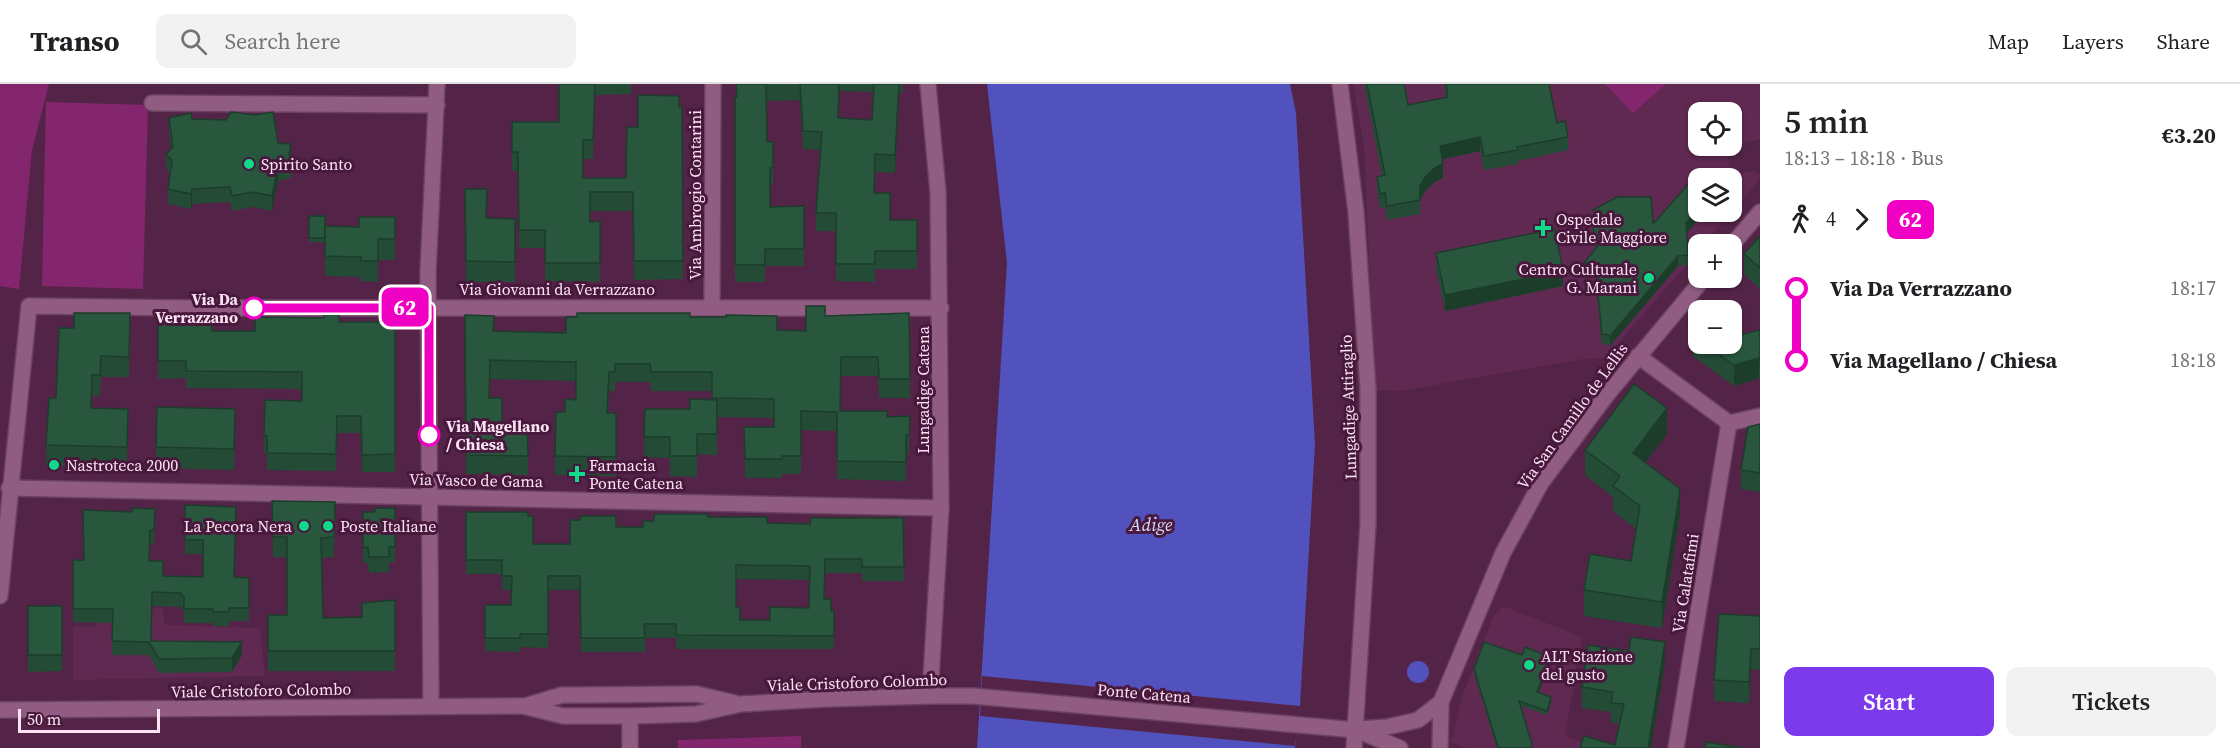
<!DOCTYPE html>
<html lang="en">
<head>
<meta charset="utf-8">
<style>
	:root { --surface:#fff; --page:#f2f2f2; --text:#202124; --muted:#757577; --line:#e0e0e0; --accent:#7c3aed }
	body { margin:0; font-family:"Source Serif 4",serif; background:var(--page); color:var(--text); height:100vh; display:flex; flex-direction:column; font-size:22px; white-space:nowrap }
	* { box-sizing:border-box; margin:0 }
	p { font-size:20px; color:var(--muted) }
	.icon { flex:none; width:33px; height:33px; fill:none; stroke:currentColor; stroke-width:2; stroke-linecap:round; stroke-linejoin:round }
	.map { position:relative; flex:1; overflow:hidden }
	.side { display:flex; flex-direction:column; background:var(--surface); width:480px }
	.side>* { flex:none }
	.badge { padding:0 12px; border-radius:9px; font-size:21px; line-height:39px }
	.fabs { position:absolute; left:1688px; top:18px; display:grid; gap:12px }
	.fabs a { display:grid; place-items:center; width:54px; height:54px; border-radius:12px; background:var(--surface); box-shadow:0 2px 4px #0004; font-size:30px }
	.scale { position:absolute; left:18px; bottom:15px; width:142px; box-sizing:border-box; padding-left:6px; border:3px solid #fbe3f3; border-top:0; font-size:16px; line-height:21px; white-space:nowrap; color:#fbe3f3; -webkit-text-stroke:4px #48193d; paint-order:stroke }
	.map>.badge { position:absolute; translate:-50% -50%; box-shadow:0 0 0 3px #fff }
	.legs { display:flex; align-items:center; gap:9px; height:66px; padding:0 24px; font-size:20px }
	.legs p { margin-inline-start:auto }
	.headline { display:flex; align-items:center; justify-content:space-between; height:102px; padding:0 24px }
	h1 { font-size:33px; font-weight:600; line-height:45px }
	.primary-button { display:flex; gap:12px; margin-top:auto; padding:12px 24px }
	.primary-button a { flex:1; height:69px; border-radius:12px; background:var(--accent); color:#fff; font-size:24px; font-weight:600; line-height:69px; text-align:center }
	.primary-button a+a { background:var(--page); color:var(--text) }
	ul { padding:0 24px; list-style:none }
	li { display:flex; align-items:center; gap:21px; height:72px; font-size:22px }
	li i { display:grid; place-items:center; width:9px; height:100%; margin:0 8px; background:currentColor }
	li i::after { content:''; width:15px; height:15px; margin:-8px; border:4px solid; border-radius:50%; background:var(--surface) }
	li p { margin-inline-start:auto }
	li:first-child i { background:linear-gradient(#0000 50%,currentColor 0) }
	li:last-child i { background:linear-gradient(currentColor 50%,#0000 0) }
	header { display:flex; align-items:center; gap:36px; box-sizing:border-box; height:84px; padding:0 30px; background:var(--surface); border-bottom:2px solid var(--line) }
	header strong { font-size:28px }
	nav { display:flex; gap:33px; margin-inline-start:auto; font-size:21px }
	.search { width:420px; height:54px; background:var(--page); display:flex; align-items:center; gap:15px; box-sizing:border-box; padding:0 21px; border-radius:12px; color:var(--muted); font-size:22px }
	main { display:flex; flex:1; min-height:0 }
	.map>svg:first-child { display:block }
</style>
</head>
<body>
<header>
<strong>Transo</strong>
<div class="search"><svg class="icon" aria-label="search" viewBox="0 0 24 24"><circle cx="10" cy="10" r="6"/><path d="M15 15l6 6"/></svg>Search here</div>
<nav><a>Map</a><a>Layers</a><a>Share</a></nav>
</header>
<main>
<div class="map">
<svg width="1760" height="664" viewBox="0 0 1760 664">
	<rect width="100%" height="100%" fill="#532447"/>
	<g fill="#5f2952" fill-rule="evenodd">
		<path d="M1353 0H1760V55L1727 64 1730 91 1754 87 1760 90 1758 98 1704 160H1698V168L1605 274 1583 275 1401 307 1375 306 1364 62ZM1698 28H1731V62H1698ZM1698 94H1731V128H1698Z"/>
		<polygon points="97,522 163,524 165,541 260,544 265,592 73,596 73,542 97,543"/>
		<polygon points="1503,522 1582,553 1565,652 1584,659 1582,664 1466,664 1451,658 1462,613 1493,533"/>
	</g>
	<g fill="#83266e">
		<polygon points="0,0 49,0 32,66 19,205 0,202"/>
		<polygon points="1605,0 1666,0 1633,29"/>
		<polygon points="46,18 148,21 143,205 42,202"/>
		<polygon points="801,652 801,664 678,664 678,656"/>
	</g>
	<g fill="#5152be">
		<polygon points="987,0 1290,0 1296,29 1315,360 1300,622 1295,664 977,664 1007,179"/>
		<circle cx="1418" cy="588" r="11"/>
	</g>
	<polygon fill="#532447" points="982,592 1300,622 1295,662 980,632"/>
	<g fill="none" stroke-linecap="round" stroke-linejoin="round">
		<defs>
			<g id="minor">
				<polyline points="928,0 938,108 941,424 930,612"/>
				<polyline points="152,19 437,21"/>
				<polyline points="712,223 713,0"/>
				<polyline points="1638,272 1729,339 1760,332"/>
				<polyline points="9,404 941,424"/>
				<polyline points="0,512 29,222 189,224 941,224"/>
				<polyline points="431,622 428,188 437,0"/>
				<polyline points="630,632 630,664"/>
				<polyline points="1676,664 1729,339"/>
			</g>
			<g id="tertiary">
				<polyline points="1340,0 1356,128 1368,305 1368,439 1354,664"/>
				<polyline points="1731,162 1760,128"/>
				<polyline points="525,622 562,611 578,611 697,610 735,619"/>
				<polyline points="0,626 523,622 563,632 630,632 696,630 741,620 826,615 930,612 973,612 1356,646 1400,664"/>
				<polyline points="1359,645 1387,643 1418,636 1441,618 1503,469 1541,399 1606,312 1704,194"/>
				<polyline points="1440,664 1441,618"/>
			</g>
		</defs>
		<use href="#minor" stroke="#6a4260" stroke-width="18"/>
		<use href="#tertiary" stroke="#6a4260" stroke-width="18"/>
		<use href="#minor" stroke="#915c82" stroke-width="15"/>
		<use href="#tertiary" stroke="#915c82" stroke-width="15"/>
	</g>
	<g fill="#234b35" fill-rule="evenodd">
		<polygon points="559,0 631,0 631,10 595,11 593,75 583,75 583,94 626,94 638,43 679,23 682,22 683,195 634,196 633,127 590,127 590,138 600,137 600,198 545,197 545,164 519,164 518,87 512,87 512,38 559,38"/>
		<path d="M736 0H903V9H899L895 89 875 88 874 109 890 136H917V185H875V198L836 197V147H816V129L821 66 803 65 800 16 767 17V58H773V101H770V123L804 122V182H765V198H735V13H736ZM839 7 873 8 872 36 838 34Z"/>
		<polygon points="1364,0 1404,0 1408,21 1446,13 1444,0 1549,0 1557,39 1568,53 1568,66 1518,77 1518,80 1484,86 1480,67 1442,75 1443,94 1436,97 1425,107 1420,116 1420,130 1387,136 1385,123 1380,124 1377,107 1377,93 1382,92"/>
		<polygon points="169,34 192,35 278,59 291,75 291,94 278,97 272,127 253,123 232,127 230,118 192,120 191,125 168,120 168,105 170,89 166,84 166,70 171,65 169,49"/>
		<polygon points="1689,92 1698,128 1705,128 1686,149 1688,181 1678,182 1610,262 1607,260 1602,261 1595,189 1584,190 1584,179 1596,164 1593,153 1593,143 1595,137 1593,136 1593,126 1653,140 1689,99"/>
		<polygon points="465,105 487,134 515,135 515,198 466,198"/>
		<polygon points="309,132 325,142 359,143 395,133 395,176 378,176 378,198 361,197 361,193 325,192 325,158 309,158"/>
		<polygon points="1760,152 1760,205 1744,190 1744,170"/>
		<polygon points="1436,169 1563,202 1445,227 1436,184"/>
		<polygon points="130,229 129,293 101,293 100,312 92,312 92,324 128,345 127,383 46,382 46,361 74,244"/>
		<polygon points="909,229 910,314 879,314 878,292 841,292 840,327 887,333 910,332 909,370 906,370 906,397 837,395 837,347 801,346 801,390 782,390 782,394 745,394 744,343 774,343 774,334 717,333 717,371 697,370 697,393 670,392 670,374 644,373 645,325 690,325 712,316 712,307 651,307 650,298 615,298 615,307 609,307 608,329 616,373 616,392 555,391 555,372 565,328 576,316 576,297 490,295 489,314 502,339 528,372 528,391 466,390 465,231 494,247 566,249 690,233 777,246 806,247 825,232"/>
		<polygon points="158,236 212,247 255,247 339,238 395,238 395,388 362,388 361,349 337,349 336,387 267,386 267,370 264,369 264,352 302,317 302,305 186,304 186,294 158,295"/>
		<polygon points="1698,245 1698,260 1731,260 1760,246 1760,298 1759,294 1734,302 1693,272 1693,251"/>
		<polygon points="1760,340 1760,408 1741,405 1741,386"/>
		<polygon points="235,346 234,386 156,384 156,363"/>
		<polygon points="1667,350 1645,378 1680,430 1662,544 1584,532 1584,506 1631,477 1636,445 1613,427 1613,413 1585,391 1585,366"/>
		<polygon points="272,417 335,418 334,473 322,474 323,534 362,533 395,516 395,587 268,587 268,531 287,531 287,473 273,473"/>
		<polygon points="185,421 234,493 249,494 249,537 229,537 229,542 213,542 213,539 184,539 184,526 181,526 181,523 152,522 151,557 242,571 232,588 159,589 149,571 112,571 112,539 73,538 73,476 84,476 132,428 155,425 154,460 150,460 149,477 163,492 203,493 203,470 185,470"/>
		<polygon points="395,424 395,478 389,478 389,488 369,489 368,479 363,479 363,428 375,428"/>
		<path d="M466 428 528 432 533 460H570L616 443H643L654 437 708 433 767 439 810 440 903 434 904 497H862V489H825V515L831 527H834V565H676V554H645V568H581L580 506H548V564L520 563V568L485 567V521H511V506H502V490H466ZM736 495 809 496V524L770 536H740L736 523Z"/>
		<polygon points="28,522 62,522 62,587 28,588"/>
		<polygon points="1760,532 1760,586 1751,585 1749,619 1714,617 1714,596"/>
		<polygon points="1522,571 1550,578 1539,608 1551,618 1547,631 1521,622 1532,664 1497,664 1474,590 1474,585"/>
		<polygon points="1665,579 1651,664 1580,664 1615,661 1619,640 1611,639 1611,628 1582,624 1582,603"/>
	</g>
	<g fill="#1d3d2b">
		<polygon points="899,0 899,9 895,89 895,71"/>
		<polygon points="1480,53 1480,67 1440,76 1440,62"/>
		<polygon points="291,60 291,75 290,79 289,70"/>
		<polygon points="1443,80 1443,94 1436,97 1425,107 1420,116 1420,130 1420,102 1425,93 1436,83"/>
		<polygon points="278,82 278,97 272,127 272,112"/>
		<polygon points="192,105 192,120 191,125 191,110"/>
		<polygon points="1698,125 1698,128 1705,128 1686,150 1686,139"/>
		<polygon points="1678,172 1678,182 1610,262 1610,252"/>
		<polygon points="1563,187 1563,202 1445,227 1445,211"/>
		<polygon points="1734,227 1734,248 1731,252 1731,231"/>
		<polygon points="1759,274 1759,294 1734,302 1734,281"/>
		<polygon points="1667,324 1667,350 1633,395 1633,369"/>
		<polygon points="1680,405 1680,430 1662,544 1662,518"/>
		<polygon points="242,558 242,571 232,588 232,574"/>
		<polygon points="1665,558 1665,579 1651,664 1648,664"/>
		<polygon points="1751,565 1751,585 1749,619 1749,598"/>
		<polygon points="1550,573 1550,578 1537,612 1537,608"/>
		<polygon points="1551,613 1551,618 1547,631 1547,627"/>
	</g>
	<g fill="#29573e" stroke="#1d3d2b" stroke-width="1.5" fill-rule="evenodd">
		<polygon points="559,0 595,0 593,56 583,56 583,94 626,94 627,43 638,43 638,11 679,12 679,23 682,22 683,177 634,177 633,108 590,108 590,138 600,137 600,179 545,179 545,146 519,146 518,68 512,68 512,38 559,38"/>
		<polygon points="736,0 766,0 767,58 773,58 773,84 770,84 770,123 804,122 804,165 765,165 765,181 735,181 735,13 737,13"/>
		<polygon points="800,0 839,0 838,34 872,36 874,0 899,0 895,71 875,70 874,109 890,109 890,136 917,136 917,167 875,167 875,180 836,180 836,129 816,129 822,48 803,47"/>
		<polygon points="1367,0 1404,0 1408,21 1448,13 1446,0 1549,0 1557,39 1565,37 1568,53 1517,63 1518,66 1484,72 1480,53 1440,62 1443,80 1436,83 1425,93 1420,102 1420,116 1387,122 1385,109 1380,110 1377,93 1385,91"/>
		<polygon points="231,28 254,31 273,28 278,59 291,60 289,70 291,79 278,82 272,112 253,108 232,112 230,103 192,105 191,110 168,105 172,77 166,70 173,63 169,34 191,29 192,35 226,36"/>
		<polygon points="1711,91 1711,94 1698,94 1698,125 1686,139 1688,171 1678,172 1610,252 1607,250 1602,251 1595,179 1584,179 1600,159 1595,153 1593,143 1598,129 1593,126 1617,113 1651,113 1653,140 1690,98 1689,92"/>
		<polygon points="465,105 487,105 486,134 515,135 515,178 466,177"/>
		<rect x="309" y="132" width="16" height="22"/>
		<polygon points="359,133 395,133 395,155 378,155 378,177 361,177 361,173 325,172 325,142 359,143"/>
		<polygon points="1555,145 1563,187 1445,211 1436,169"/>
		<polygon points="1760,152 1760,184 1744,170"/>
		<polygon points="1719,216 1734,227 1731,231 1731,226 1711,226"/>
		<polygon points="806,222 825,222 825,232 909,229 910,295 879,295 878,273 841,273 840,327 887,327 887,333 910,332 909,351 906,351 906,378 837,377 837,328 801,327 801,372 782,372 782,375 745,375 744,343 774,343 774,315 712,314 712,288 651,288 650,280 615,280 615,288 609,288 607,329 616,329 616,373 555,372 556,328 565,328 565,315 576,316 576,278 490,276 489,314 502,314 502,339 527,339 528,372 466,371 465,231 494,232 493,247 566,249 566,233 577,233 577,229 690,229 690,233 726,233 726,231 777,232 777,246 806,247"/>
		<polygon points="324,224 339,224 339,238 395,238 395,370 362,371 361,332 337,332 336,370 267,369 267,352 264,352 265,316 302,317 302,288 186,287 186,277 158,277 158,236 173,236 173,233 212,232 212,247 255,247 255,233 324,234"/>
		<polygon points="74,229 130,229 129,273 101,272 100,291 92,291 91,324 128,325 127,363 46,361 49,314 56,314 59,244 74,244"/>
		<polygon points="1698,245 1698,255 1693,251"/>
		<polygon points="1760,246 1760,278 1759,274 1734,281 1704,260 1731,260 1731,253"/>
		<polygon points="1634,300 1667,324 1633,369 1680,405 1662,518 1584,506 1590,470 1631,477 1640,422 1613,402 1620,392 1585,366"/>
		<polygon points="690,315 717,316 717,350 697,350 697,372 670,372 670,353 644,353 645,325 690,325"/>
		<polygon points="157,323 235,325 234,365 156,363"/>
		<polygon points="1760,340 1760,389 1741,386 1748,343"/>
		<polygon points="272,417 335,418 334,453 321,454 323,534 362,533 362,519 395,516 395,567 268,567 268,531 287,531 287,453 273,453"/>
		<polygon points="185,421 236,423 234,493 249,494 249,524 229,524 229,528 213,528 213,525 184,525 184,512 181,512 181,509 152,508 151,557 242,558 232,574 159,575 149,558 112,557 113,525 73,525 73,476 84,476 83,426 132,428 132,424 155,425 154,446 150,446 149,477 163,477 163,492 203,493 203,456 185,456"/>
		<polygon points="375,424 395,424 395,463 389,463 389,473 369,473 368,463 363,464 363,428 375,428"/>
		<path d="M466 428H528V432H533V460H570V436H580V432H616V443H643V437H654V430H708V433H767V439L810 440 811 434H903L904 483H862V475H825L824 515H831V527H834V552L676 551V540H644L645 554H581L580 492H548V550H520V554H485V521H511L512 492H502V476H466ZM736 481 810 482 809 524 770 523V536H740V523H736Z"/>
		<rect x="28" y="522" width="34" height="49"/>
		<polygon points="1719,530 1760,532 1760,565 1751,565 1749,598 1714,596"/>
		<polygon points="1631,553 1665,558 1648,664 1580,664 1584,652 1615,661 1624,620 1611,619 1613,608 1582,603 1588,561 1629,567"/>
		<polygon points="1484,558 1522,571 1525,563 1550,573 1537,608 1551,613 1547,627 1519,617 1532,660 1531,664 1502,664 1498,663 1474,585"/>
		<polygon points="1706,658 1742,664 1705,664"/>
	</g>
	<g fill="none" stroke-linecap="round" stroke-linejoin="round">
		<defs>
			<polyline id="line-1" points="254,224 429,224 429,351"/>
		</defs>
		<use href="#line-1" stroke="#fff" stroke-width="14"/>
		<use href="#line-1" stroke="#f000c2" stroke-width="9"/>
	</g>
	<g fill="#10d98a" stroke="#48193d" stroke-width="2">
		<circle cx="249" cy="80" r="6"/>
		<path d="M1540 135h6v6h6v6h-6v6h-6v-6h-6v-6h6z"/>
		<circle cx="1649" cy="194" r="6"/>
		<circle cx="54" cy="381" r="6"/>
		<path d="M574 381h6v6h6v6h-6v6h-6v-6h-6v-6h6z"/>
		<circle cx="304" cy="442" r="6"/>
		<circle cx="328" cy="442" r="6"/>
		<circle cx="1529" cy="581" r="6"/>
	</g>
	<g fill="#fff" stroke="#f000c2" stroke-width="3">
		<circle cx="254" cy="224" r="10"/>
		<circle cx="429" cy="351" r="10"/>
	</g>
	<g text-anchor="middle" dominant-baseline="central" stroke-width="6" stroke-linejoin="round" paint-order="stroke">
		<g font-size="16" fill="#fbe3f3" stroke="#48193d" text-anchor="start">
			<text x="261" y="80">Spirito Santo</text>
			<text x="1556" y="135">Ospedale<tspan x="1556" dy="18">Civile Maggiore</tspan></text>
			<text x="1637" y="185" text-anchor="end">Centro Culturale<tspan x="1637" dy="18">G. Marani</tspan></text>
			<text x="66" y="381">Nastroteca 2000</text>
			<text x="589" y="381">Farmacia<tspan x="589" dy="18">Ponte Catena</tspan></text>
			<text x="292" y="442" text-anchor="end">La Pecora Nera</text>
			<text x="340" y="442">Poste Italiane</text>
			<text x="1541" y="572">ALT Stazione<tspan x="1541" dy="18">del gusto</tspan></text>
		</g>
		<g font-size="16" fill="#fbe3f3" stroke="#48193d">
			<text transform="translate(695 111) rotate(-90)">Via Ambrogio Contarini</text>
			<text x="557" y="205">Via Giovanni da Verrazzano</text>
			<text transform="translate(923 306) rotate(-90)">Lungadige Catena</text>
			<text transform="translate(1348 323) rotate(-92)">Lungadige Attiraglio</text>
			<text transform="translate(1572 332) rotate(-54)">Via San Camillo de Lellis</text>
			<text transform="translate(476 396) rotate(1)">Via Vasco de Gama</text>
			<text transform="translate(1685 499) rotate(-81)">Via Calatafimi</text>
			<text transform="translate(857 598) rotate(-2)">Viale Cristoforo Colombo</text>
			<text transform="translate(261 606) rotate(-1)">Viale Cristoforo Colombo</text>
			<text transform="translate(1144 609) rotate(5)">Ponte Catena</text>
		</g>
		<g font-size="16" font-weight="bold" fill="#fbe3f3" stroke="#48193d" text-anchor="end">
			<text x="238" y="215">Via Da<tspan x="238" dy="18">Verrazzano</tspan></text>
			<text x="446" y="342" text-anchor="start">Via Magellano<tspan x="446" dy="18">/ Chiesa</tspan></text>
		</g>
		<g font-size="18" font-style="italic" fill="#d5daf6" stroke="#48193d">
			<text x="1151" y="440">Adige</text>
		</g>
	</g>
</svg>
<div class="fabs">
<a><svg class="icon" aria-label="locate" viewBox="0 0 24 24"><circle cx="12" cy="12" r="6"/><path d="M12 2v4M12 18v4M2 12h4M18 12h4"/></svg></a>
<a><svg class="icon" aria-label="layers" viewBox="0 0 24 24"><path d="M12 4l9 5-9 5-9-5zM3 14l9 5 9-5"/></svg></a>
<a>+</a>
<a>−</a>
</div>
<div class="scale">50 m</div>
<b class="badge" style="left:405px;top:223px;background:#f000c2;color:#fff">62</b>
</div>
<section class="side">
<div class="headline"><div><h1>5 min</h1><p>18:13 – 18:18 · Bus</p></div><b>€3.20</b></div>
<div class="legs"><svg class="icon" aria-label="walk" viewBox="0 0 24 24"><circle cx="13" cy="4" r="2"/><path d="M13 8l-2 6 4 7M11 14l-3 7M7 12l3-4h3l4 4"/></svg>4<svg class="icon" aria-label="forward" viewBox="0 0 24 24"><path d="M9 5l7 7-7 7"/></svg><b class="badge" style="background:#f000c2;color:#fff">62</b></div>
<ul>
<li><i style="color:#f000c2"></i><b>Via Da Verrazzano</b><p>18:17</p></li>
<li><i style="color:#f000c2"></i><b>Via Magellano / Chiesa</b><p>18:18</p></li>
</ul>
<div class="primary-button"><a>Start</a><a>Tickets</a></div>
</section>
</main>
</body>
</html>
